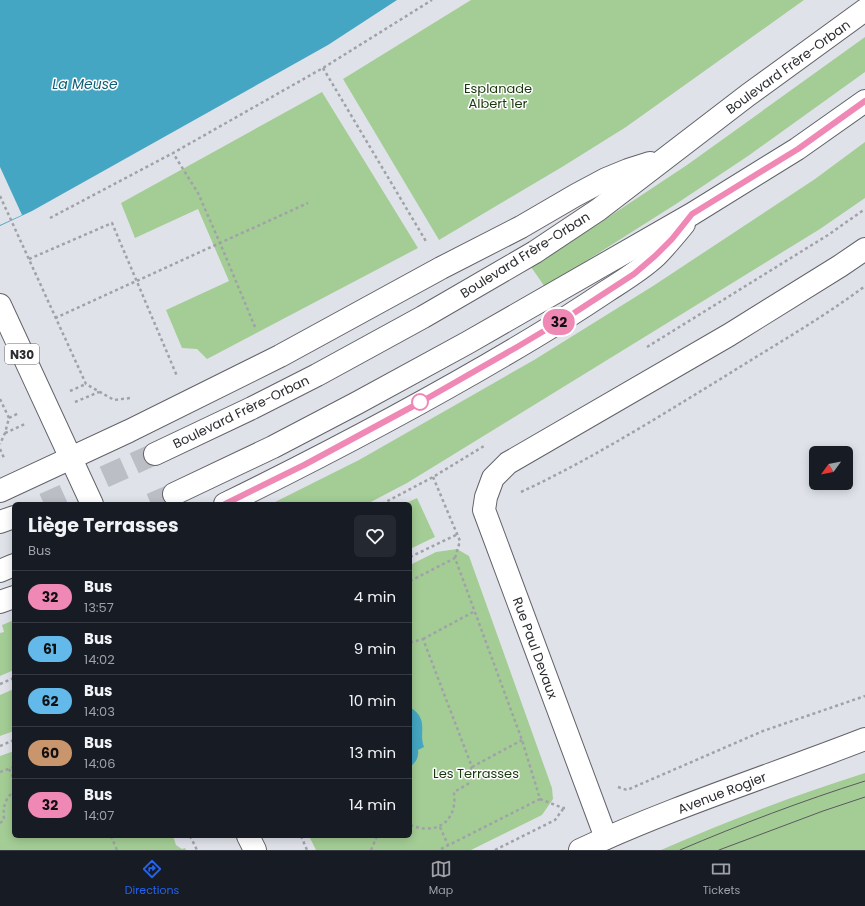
<!DOCTYPE html>
<html lang="en">
<head>
<meta charset="utf-8">
<style>
	:root { --surface:#171b24; --page:#242831; --text:#f1f3f6; --muted:#9ea1a6; --line:#363941; --accent:#2563eb }
	body { margin:0; font-family:Poppins,sans-serif; background:var(--page); color:var(--text); height:100vh; display:flex; flex-direction:column; font-size:15px; white-space:nowrap }
	* { box-sizing:border-box; margin:0 }
	p { font-size:13px; color:var(--muted) }
	.icon { flex:none; width:22px; height:22px; fill:none; stroke:currentColor; stroke-width:2; stroke-linecap:round; stroke-linejoin:round }
	.map { position:relative; flex:1; overflow:hidden }
	.drawer { position:absolute; left:12px; top:502px; width:400px; height:336px; display:flex; flex-direction:column; background:var(--surface); border-radius:6px; box-shadow:0 2px 10px #0003 }
	.drawer>* { flex:none }
	.badge { padding:0 8px; border-radius:13px; font-size:14px; line-height:26px }
	.needle { width:26px; rotate:237deg }
	.buttons { position:absolute; left:809px; top:446px; display:grid; gap:8px }
	.buttons a { display:grid; place-items:center; width:44px; height:44px; border-radius:6px; background:var(--surface); box-shadow:0 2px 10px #0003; font-size:20px }
	.map>.badge { position:absolute; translate:-50% -50%; box-shadow:0 0 0 2px #fff }
	.round { display:grid; place-items:center; flex:none; width:42px; height:42px; border-radius:6px; background:var(--page) }
	.headline { display:flex; align-items:center; justify-content:space-between; height:68px; padding:0 16px }
	h1 { font-size:19px; font-weight:700; line-height:30px }
	ul { padding:0; list-style:none }
	li { display:flex; align-items:center; gap:12px; height:52px; padding:0 16px; border-top:1px solid var(--line) }
	li div { flex:1 }
	li b { display:block; font-size:15px }
	li em { font-style:normal }
	li .badge { min-width:44px; font-weight:700; text-align:center }
	.dock { display:flex; justify-content:space-around; align-items:center; height:56px; border-top:1px solid var(--line); background:var(--surface); font-size:11px; color:var(--muted) }
	.dock a { display:grid; justify-items:center; gap:2px }
	.dock .active { color:var(--accent) }
	.map>svg:first-child { display:block }
</style>
</head>
<body>
<div class="map">
<svg width="865" height="850" viewBox="0 0 865 850">
	<rect width="100%" height="100%" fill="#e0e2ea"/>
	<g fill="#a4cd95">
		<polygon points="471,0 804,0 626,127 562,167 439,240 343,79"/>
		<polygon points="865,37 865,72 748,156 676,204 545,287 531,267 604,220 687,165"/>
		<polygon points="322,92 418,248 207,359 197,349 182,348 166,310 229,281 198,209 135,238 121,203"/>
		<polygon points="865,142 865,198 820,229 407,483 367,504 271,504 359,460 534,360 653,286 815,179"/>
		<polygon points="417,498 435,537 410,549 410,504 404,504"/>
		<polygon points="457,549 469,556 552,788 553,799 542,815 471,850 316,850 309,836 410,836 410,565 436,552"/>
		<polygon points="14,620 14,670 0,676 0,633 4,632 2,625"/>
		<polygon points="14,689 14,731 0,736 0,695"/>
		<polygon points="14,751 14,836 173,836 176,845 182,849 185,848 186,850 0,850 0,756"/>
		<path d="M865 773V850H661C728 821 795 795 865 773Z"/>
	</g>
	<g fill="#45a6c3">
		<polygon points="0,0 397,0 328,45 32,211 0,226"/>
		<path d="M410 707C430 720 418 732 424 747L418 750C419 758 416 762 410 767Z"/>
	</g>
	<polygon fill="#e0e2ea" points="0,167 22,215 0,225"/>
	<g fill="none" stroke-linecap="round" stroke-linejoin="round">
		<g stroke="#bcbec5" stroke-width="22" stroke-dasharray="22 11" stroke-linecap="butt">
			<polyline points="44,504 155,454"/>
			<polyline points="151,504 174,494"/>
		</g>
		<defs>
			<polyline id="street" points="606,838 484,510 486,497 493,478 508,463 729,335 840,266 865,249"/>
			<g id="secondary">
				<polyline points="155,454 252,408 317,375 423,317 535,252 598,210 748,95 865,10"/>
				<polyline points="0,491 129,431 280,356 441,268 521,227 576,195 606,179 628,170 650,163"/>
				<polyline points="174,494 273,447 357,403 467,343 692,214 797,149 865,101"/>
				<path d="M225 504C329 453 433 398 533 338 558 323 583 307 607 291 624 280 641 270 656 256 666 246 675 235 684 224"/>
				<polyline points="0,522 14,517"/>
				<polyline points="0,571 14,565"/>
				<polyline points="0,602 14,597"/>
				<path d="M580 850C672 807 770 776 865 739"/>
			</g>
			<g id="primary">
				<polyline points="0,305 92,504"/>
				<polyline points="248,836 255,850"/>
			</g>
		</defs>
		<use href="#street" stroke="#62636a" stroke-width="24"/>
		<use href="#secondary" stroke="#62636a" stroke-width="24"/>
		<use href="#primary" stroke="#62636a" stroke-width="24"/>
		<g stroke="#a0a2a8" stroke-width="2.5" stroke-dasharray="3 3" stroke-linecap="butt">
			<polyline points="323,68 427,243"/>
			<polyline points="0,196 86,384 114,400 130,398"/>
			<polyline points="50,218 173,153 323,68 432,0"/>
			<polyline points="29,259 112,223 177,376"/>
			<polyline points="55,318 220,243 198,193 173,153"/>
			<polyline points="255,327 220,243 308,203"/>
			<polyline points="647,347 828,235 865,209"/>
			<polyline points="70,391 86,384"/>
			<polyline points="0,399 9,418 5,433 0,444"/>
			<polyline points="75,402 99,392"/>
			<polyline points="9,418 19,413"/>
			<polyline points="5,433 25,424"/>
			<polyline points="0,449 4,458"/>
			<polyline points="433,477 460,541 455,558"/>
			<path d="M521 492C592 459 660 416 727 375 773 346 821 319 865 286"/>
			<polyline points="382,504 433,477 484,446"/>
			<polyline points="410,557 458,534"/>
			<polyline points="410,581 455,558 522,740 540,799 439,850"/>
			<polyline points="423,639 475,611"/>
			<path d="M410 642H412L423 639 472 767 467 773 468 784 454 792C454 796 455 801 454 805 450 828 430 833 410 825"/>
			<polyline points="0,684 14,678"/>
			<polyline points="0,746 14,740"/>
			<polyline points="472,767 522,740"/>
			<polyline points="9,769 14,779"/>
			<polyline points="0,772 14,767"/>
			<polyline points="618,787 627,790 763,731 865,696"/>
			<polyline points="540,799 563,808 565,808"/>
			<path d="M0 823 4 820C3 807 4 800 14 791"/>
			<polyline points="440,827 448,845"/>
			<polyline points="111,836 117,850"/>
			<polyline points="190,836 197,850"/>
			<polyline points="301,836 307,850"/>
			<polyline points="371,850 377,836"/>
			<polyline points="495,850 555,820 563,809"/>
		</g>
		<use href="#street" stroke="#fff" stroke-width="22"/>
		<use href="#secondary" stroke="#fff" stroke-width="22"/>
		<use href="#primary" stroke="#fff" stroke-width="22"/>
		<g stroke="#595a5f" stroke-width="1">
			<path d="M680 850C741 824 802 801 865 781"/>
			<polyline points="719,850 823,811 865,797"/>
		</g>
	</g>
	<g fill="none" stroke-linecap="round" stroke-linejoin="round">
		<defs>
			<polyline id="line" points="225,504 304,465 419,403 517,347 574,313 634,274 655,256 672,239 692,214 798,149 865,101"/>
		</defs>
		<use href="#line" stroke="#fff" stroke-width="9"/>
		<use href="#line" stroke="#f088b6" stroke-width="6"/>
	</g>
	<circle fill="#fff" stroke="#f088b6" stroke-width="2" cx="420" cy="402" r="8"/>
	<g text-anchor="middle" dominant-baseline="central" stroke-width="3" stroke-linejoin="round" paint-order="stroke">
		<rect fill="#fff" stroke="#6b6b6d" stroke-width="1" x="5" y="344" width="34" height="20" rx="3"/>
		<g font-size="12" font-weight="bold" fill="#2b2c2f">
			<text x="22" y="354">N30</text>
		</g>
		<g font-size="13" fill="#2b2c2f" stroke="#fff">
			<text transform="translate(788 67) rotate(-36)">Boulevard Frère-Orban</text>
			<text transform="translate(525 255) rotate(-32)">Boulevard Frère-Orban</text>
			<text transform="translate(241 412) rotate(-26)">Boulevard Frère-Orban</text>
			<text transform="translate(535 648) rotate(70)">Rue Paul Devaux</text>
			<text transform="translate(722 793) rotate(-21)">Avenue Rogier</text>
		</g>
		<g font-size="13" fill="#1a380d" stroke="#fff">
			<text x="498" y="88">Esplanade<tspan x="498" dy="15">Albert 1er</tspan></text>
			<text x="476" y="773">Les Terrasses</text>
		</g>
		<g font-size="14" font-style="italic" fill="#105e73" stroke="#fff">
			<text x="85" y="84">La Meuse</text>
		</g>
	</g>
</svg>
<div class="buttons">
<a><svg class="needle" viewBox="-14 -14 28 28"><path d="M0-13l5 13h-10z" fill="#e53935"/><path d="M0 13l5-13h-10z" fill="#9ea1a6"/></svg></a>
</div>
<b class="badge" style="left:559px;top:322px;background:#f088b6;color:#111">32</b>
<section class="drawer">
<div class="headline"><div><h1>Liège Terrasses</h1><p>Bus</p></div><a class="round"><svg class="icon" aria-label="heart" viewBox="0 0 24 24"><path d="M12 20l-8-8c-3-5 5-10 8-4 3-6 11-1 8 4z"/></svg></a></div>
<ul>
<li><span class="badge" style="background:#f088b6;color:#111">32</span><div><b>Bus</b><p>13:57</p></div><em>4 min</em></li>
<li><span class="badge" style="background:#63b9e9;color:#111">61</span><div><b>Bus</b><p>14:02</p></div><em>9 min</em></li>
<li><span class="badge" style="background:#63b9e9;color:#111">62</span><div><b>Bus</b><p>14:03</p></div><em>10 min</em></li>
<li><span class="badge" style="background:#c9956d;color:#111">60</span><div><b>Bus</b><p>14:06</p></div><em>13 min</em></li>
<li><span class="badge" style="background:#f088b6;color:#111">32</span><div><b>Bus</b><p>14:07</p></div><em>14 min</em></li>
</ul>
</section>
</div>
<nav class="dock">
<a class="active"><svg class="icon" aria-label="directions" viewBox="0 0 24 24"><path d="M12 3l9 9-9 9-9-9zM9 14v-3h6M13 9l2 2-2 2"/></svg>Directions</a>
<a><svg class="icon" aria-label="map" viewBox="0 0 24 24"><path d="M3 6l6-2 6 2 6-2v14l-6 2-6-2-6 2zM9 4v14M15 6v14"/></svg>Map</a>
<a><svg class="icon" aria-label="tickets" viewBox="0 0 24 24"><path d="M3 7h18v10H3zM15 7v10"/></svg>Tickets</a>
</nav>
</body>
</html>
